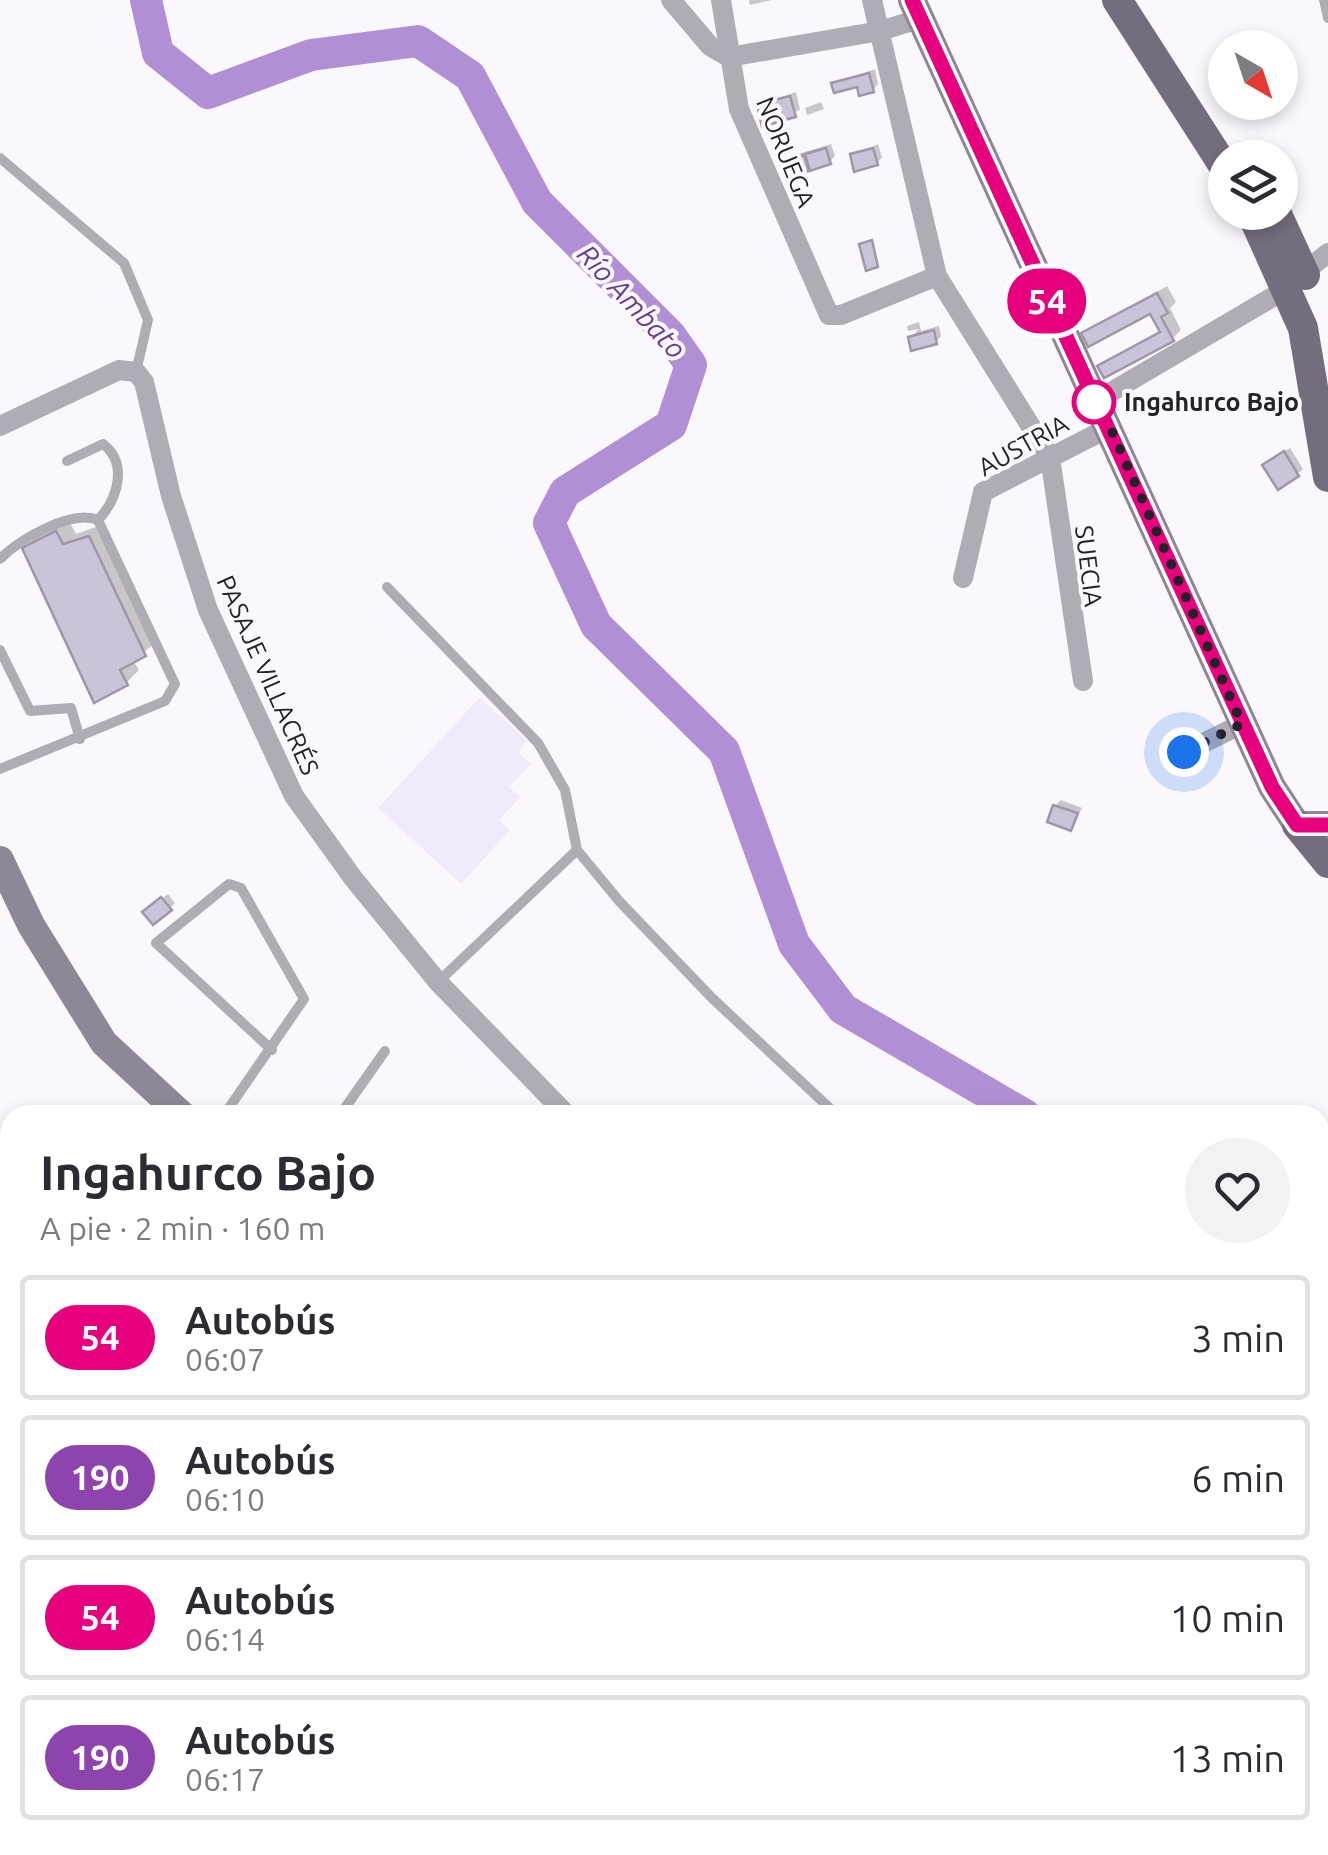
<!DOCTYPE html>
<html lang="es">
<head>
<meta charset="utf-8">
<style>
	:root { --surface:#fff; --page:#f2f2f3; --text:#2b2b33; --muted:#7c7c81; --line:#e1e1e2 }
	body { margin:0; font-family:Ubuntu,sans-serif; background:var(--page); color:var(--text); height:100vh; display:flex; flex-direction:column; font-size:38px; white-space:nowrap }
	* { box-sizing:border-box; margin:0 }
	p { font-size:32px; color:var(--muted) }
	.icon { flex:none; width:55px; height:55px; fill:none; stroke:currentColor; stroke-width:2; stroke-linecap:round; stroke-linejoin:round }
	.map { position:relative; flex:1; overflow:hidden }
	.panel { position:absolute; left:0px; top:1105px; width:1330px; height:750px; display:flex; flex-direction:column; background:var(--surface); border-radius:30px 30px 0 0; box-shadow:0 5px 15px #0003 }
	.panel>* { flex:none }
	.badge { padding:0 20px; border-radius:32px; font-size:35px; line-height:65px }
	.needle { width:65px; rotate:141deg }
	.buttons { position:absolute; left:1208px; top:30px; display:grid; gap:20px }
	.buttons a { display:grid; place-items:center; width:90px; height:90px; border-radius:50%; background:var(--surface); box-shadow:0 5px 15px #0003; font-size:50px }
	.you { position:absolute; width:50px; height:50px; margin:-25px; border:8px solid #fff; border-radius:50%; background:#1a73e8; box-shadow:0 0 0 15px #1a73e833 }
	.map>.badge { position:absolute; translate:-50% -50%; box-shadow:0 0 0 5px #fff }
	.round { display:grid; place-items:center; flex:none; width:105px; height:105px; border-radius:52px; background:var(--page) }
	.head { display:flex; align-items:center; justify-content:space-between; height:170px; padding:0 40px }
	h1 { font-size:48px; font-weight:600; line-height:75px }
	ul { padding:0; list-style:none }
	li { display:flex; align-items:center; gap:30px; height:125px; margin:0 20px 15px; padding:0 20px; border:5px solid var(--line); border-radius:10px }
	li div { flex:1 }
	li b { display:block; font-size:38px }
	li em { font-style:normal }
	li .badge { min-width:110px; font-weight:700; text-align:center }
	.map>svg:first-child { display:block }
</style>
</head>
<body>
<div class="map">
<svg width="1328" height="1855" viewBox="0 0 1328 1855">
	<rect width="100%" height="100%" fill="#faf8fc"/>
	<polygon fill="#f2eafb" points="479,698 527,741 518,752 531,764 509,787 520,797 499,820 510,830 461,884 378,808"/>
	<g fill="#0003">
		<polygon points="749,0 772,0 750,5"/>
		<polygon points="875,69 878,84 873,90 834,83"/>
		<polygon points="796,92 800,110 774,121 762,104"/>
		<polygon points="821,102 824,109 807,115 805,108"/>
		<polygon points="831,144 835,156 829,162 785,175 782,163 788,157"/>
		<polygon points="878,144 882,157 877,163 853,155"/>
		<polygon points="1167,286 1176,302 1170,308 1181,330 1172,339 1101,366 1162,329 1151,310 1084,334"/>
		<polygon points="919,322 921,331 939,326 941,336 936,342 910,338 919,329 908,331 907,326"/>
		<polygon points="1290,448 1303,469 1297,474 1271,460"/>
		<polygon points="69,521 76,534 101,525 157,642 133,660 139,670 126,683 25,549 37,536"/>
		<polygon points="1061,800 1082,808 1071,828 1055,806"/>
		<polygon points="168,894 175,903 170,908 151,907"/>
		<polygon points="1328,1658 1328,1687 1323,1686"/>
		<polygon points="1320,1722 1328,1725 1328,1768 1320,1798"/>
		<polygon points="1276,1845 1303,1845 1297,1851"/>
	</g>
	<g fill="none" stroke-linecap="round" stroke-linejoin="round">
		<g stroke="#b18fd5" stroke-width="32">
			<polyline points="146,0 158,53 208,93 311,55 418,41 470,76 537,202 670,335 691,365 671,425 565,492 549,523 596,625 724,751 794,944 843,1009 1025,1115"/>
			<polyline points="1320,1224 1328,1228"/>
		</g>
	</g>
	<g fill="#cdc3d9" stroke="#a096aa" stroke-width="2.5">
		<polygon points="869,73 874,92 859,96 857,87 834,93 831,83"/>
		<polygon points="790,96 796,117 776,122 770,101"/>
		<polygon points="769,101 775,123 762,127 757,105"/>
		<polygon points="826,148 831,164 810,171 805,154"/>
		<polygon points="873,148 878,165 854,172 850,154"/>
		<polygon points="804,155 809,171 784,178 779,162"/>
		<polygon points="872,240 878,267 866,271 859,244"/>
		<polygon points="1157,293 1168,313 1161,317 1174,341 1104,378 1097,366 1160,332 1150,314 1088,347 1081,333"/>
		<polygon points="934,330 937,344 911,351 908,337"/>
		<polygon points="1284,451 1299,476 1278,490 1262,465"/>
		<polygon points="56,531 63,544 89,536 146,656 120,670 128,685 94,703 22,548"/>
		<polygon points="1053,805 1078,813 1071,831 1047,822"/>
		<polygon points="161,897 172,910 153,925 142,912"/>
		<polygon points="5,1837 10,1845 25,1845 30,1850 27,1854 18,1848 13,1855 0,1855"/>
	</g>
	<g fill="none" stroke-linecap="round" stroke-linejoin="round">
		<g stroke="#b0acb6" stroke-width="10">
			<polyline points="1324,0 1328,18"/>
			<polyline points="0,158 124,263 148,320 136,372"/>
			<path d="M67 461 103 444C129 464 117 500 98 520"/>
			<path d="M0 559C19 540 71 509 98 520L175 684 165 701 0 769"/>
			<polyline points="387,587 538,743 565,790 577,850 620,902 712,998 837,1115"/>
			<polyline points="0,650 30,711 71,708 80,739"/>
			<polyline points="438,982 577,850"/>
			<polyline points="224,1115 304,999 241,888 229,884 156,943 272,1050"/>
			<polyline points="340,1115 385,1051"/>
		</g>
		<g stroke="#b0acb6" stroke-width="20">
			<polyline points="671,0 710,46 729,57 880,31 919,19"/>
			<polyline points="721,0 739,109 829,315 841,315 937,276"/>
			<polyline points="872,0 937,276 1050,457 1083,681"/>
			<polyline points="1304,272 1328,253"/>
			<polyline points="1094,402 1288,288"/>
			<polyline points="0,426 119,370 136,372 144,382 171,496 208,610 294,796 353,878 438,982 567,1115"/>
			<polyline points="963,578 983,492 1110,427"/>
			<polyline points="1185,752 1242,724"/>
			<polyline points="1320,1395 1328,1398"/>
			<polyline points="1320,1515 1328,1517"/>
			<polyline points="1320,1628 1328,1629"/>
			<polyline points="1320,1712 1328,1713"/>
			<polyline points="0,1713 10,1720"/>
			<polyline points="0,1821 10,1811"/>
			<polyline points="176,1845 187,1855"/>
			<polyline points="1320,1855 1328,1829"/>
		</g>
		<g stroke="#8e8795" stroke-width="28">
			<polyline points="912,0 1272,787 1297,825 1328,825"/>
			<polyline points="0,860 31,925 104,1043 182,1115"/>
			<polyline points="1002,1845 1059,1855"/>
		</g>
		<g stroke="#756d7d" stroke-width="30">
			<polyline points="1117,0 1225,168"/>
			<polyline points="1251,212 1303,328 1328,477"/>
			<polyline points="1276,212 1305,275"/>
			<polyline points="1297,825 1328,863"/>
			<polyline points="0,1567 10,1577"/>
			<polyline points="0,1599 10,1608"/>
			<polyline points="435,1845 458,1855"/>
			<polyline points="501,1845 522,1855"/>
		</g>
	</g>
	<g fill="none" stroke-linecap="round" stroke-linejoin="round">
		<defs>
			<polyline id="line" points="912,0 1272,787 1297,825 1328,825"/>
		</defs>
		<use href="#line" stroke="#fff" stroke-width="22"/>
		<use href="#line" stroke="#e6007e" stroke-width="15"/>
		<polyline stroke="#242129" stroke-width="10" stroke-dasharray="0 18" points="1094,402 1110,427 1242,724 1184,752"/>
	</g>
	<circle fill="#fff" stroke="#e6007e" stroke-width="5" cx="1094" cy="402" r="20"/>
	<g text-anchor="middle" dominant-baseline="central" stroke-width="8" stroke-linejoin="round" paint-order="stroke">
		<g font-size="25" fill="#242129" stroke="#faf8fc">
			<text transform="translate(786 152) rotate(68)">NORUEGA</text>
			<text transform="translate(1023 445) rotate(-29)">AUSTRIA</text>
			<text transform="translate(1089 566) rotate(83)">SUECIA</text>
			<text transform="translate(268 675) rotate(66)">PASAJE VILLACRÉS</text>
		</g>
		<g font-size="25" font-weight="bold" fill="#242129" stroke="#faf8fc" text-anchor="start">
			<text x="1124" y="402">Ingahurco Bajo</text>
		</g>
		<g font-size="28" font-style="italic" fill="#693c90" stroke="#faf8fc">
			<text transform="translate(632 301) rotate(47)">Río Ambato</text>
		</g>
	</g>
</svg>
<div class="buttons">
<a><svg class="needle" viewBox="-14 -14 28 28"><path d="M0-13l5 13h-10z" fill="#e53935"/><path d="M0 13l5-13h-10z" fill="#7c7c81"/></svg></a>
<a><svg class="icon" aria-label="layers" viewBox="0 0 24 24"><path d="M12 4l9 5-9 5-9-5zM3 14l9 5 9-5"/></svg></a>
</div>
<div class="you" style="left:1184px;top:752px"></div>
<b class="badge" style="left:1047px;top:301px;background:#e6007e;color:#fff">54</b>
<section class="panel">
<div class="head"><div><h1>Ingahurco Bajo</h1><p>A pie · 2 min · 160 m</p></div><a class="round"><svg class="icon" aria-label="heart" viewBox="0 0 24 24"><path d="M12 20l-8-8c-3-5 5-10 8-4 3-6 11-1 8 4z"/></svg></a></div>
<ul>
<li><span class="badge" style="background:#e6007e;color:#fff">54</span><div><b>Autobús</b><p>06:07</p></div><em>3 min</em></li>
<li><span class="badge" style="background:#8e44ad;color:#fff">190</span><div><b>Autobús</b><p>06:10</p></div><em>6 min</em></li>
<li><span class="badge" style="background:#e6007e;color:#fff">54</span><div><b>Autobús</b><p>06:14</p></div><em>10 min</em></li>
<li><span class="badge" style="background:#8e44ad;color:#fff">190</span><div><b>Autobús</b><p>06:17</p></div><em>13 min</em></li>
</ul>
</section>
</div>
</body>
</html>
